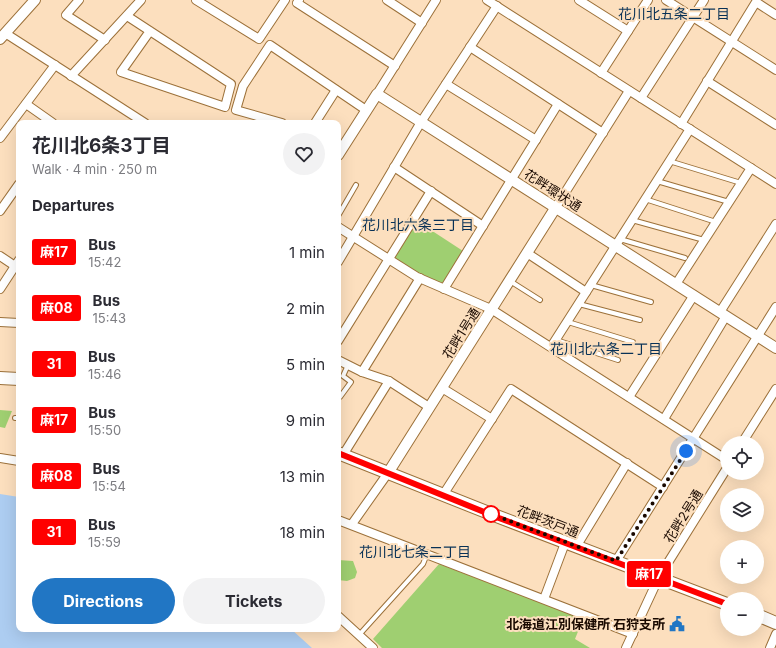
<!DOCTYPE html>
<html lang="en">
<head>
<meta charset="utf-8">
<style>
	:root { --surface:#fff; --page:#f2f2f3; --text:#2b2b33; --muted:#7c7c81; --accent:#2176c4 }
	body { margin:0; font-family:Inter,"Noto Sans JP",sans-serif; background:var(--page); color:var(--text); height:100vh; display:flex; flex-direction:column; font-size:15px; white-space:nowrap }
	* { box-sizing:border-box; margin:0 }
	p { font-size:13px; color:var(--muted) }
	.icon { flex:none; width:22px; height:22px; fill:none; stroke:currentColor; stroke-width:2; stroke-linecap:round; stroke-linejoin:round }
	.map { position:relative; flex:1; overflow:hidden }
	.details { position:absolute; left:16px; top:120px; width:325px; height:512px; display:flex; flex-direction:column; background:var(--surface); border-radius:8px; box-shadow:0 4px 16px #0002 }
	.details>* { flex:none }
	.badge { padding:0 8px; border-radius:3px; font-size:14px; line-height:26px }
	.fabs { position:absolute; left:720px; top:436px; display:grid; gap:8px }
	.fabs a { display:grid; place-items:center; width:44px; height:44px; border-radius:50%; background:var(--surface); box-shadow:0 4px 16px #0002; font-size:20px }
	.you { position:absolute; width:20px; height:20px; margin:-10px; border:3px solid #fff; border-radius:50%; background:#1a73e8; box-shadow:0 0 0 6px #1a73e833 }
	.map>.badge { position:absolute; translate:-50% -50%; box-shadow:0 0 0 2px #fff }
	h2 { padding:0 16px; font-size:15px; line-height:36px }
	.round { display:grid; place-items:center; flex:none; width:42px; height:42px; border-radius:21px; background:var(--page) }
	.headline { display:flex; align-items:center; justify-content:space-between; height:68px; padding:0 16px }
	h1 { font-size:19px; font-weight:700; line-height:30px }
	.primary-button { display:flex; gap:8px; margin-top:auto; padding:8px 16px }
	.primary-button a { flex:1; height:46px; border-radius:24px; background:var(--accent); color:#fff; font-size:16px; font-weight:700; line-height:46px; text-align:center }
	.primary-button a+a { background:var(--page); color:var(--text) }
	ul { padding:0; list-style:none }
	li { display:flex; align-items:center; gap:12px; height:56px; padding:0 16px }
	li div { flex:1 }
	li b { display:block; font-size:15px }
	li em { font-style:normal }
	li .badge { min-width:44px; font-weight:700; text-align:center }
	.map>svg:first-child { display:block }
</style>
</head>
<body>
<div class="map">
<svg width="776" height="648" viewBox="0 0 776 648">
	<rect width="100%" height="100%" fill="#fcdfbe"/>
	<g fill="#9fcf71">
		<polygon points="417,221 463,251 444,282 441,283 419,273 395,259 395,257"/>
		<polygon points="0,410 12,411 5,428 0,427"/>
		<polygon points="338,560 353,561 357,572 355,578 347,581 338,580"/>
		<polygon points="439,564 583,619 575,639 590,648 382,648 373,639"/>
	</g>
	<polygon fill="#adcdf1" points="0,494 19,497 19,629 291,629 312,648 0,648"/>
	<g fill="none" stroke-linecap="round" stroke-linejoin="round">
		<defs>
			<g id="service">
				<polyline points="669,161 741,183"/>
				<polyline points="657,181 729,202"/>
				<polyline points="645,199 716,222"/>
				<polyline points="338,216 356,185"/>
				<polyline points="632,220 704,240"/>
				<polyline points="620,239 685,258"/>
				<polyline points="510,281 540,300"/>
				<polyline points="591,285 651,302"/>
				<polyline points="579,304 640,320"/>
				<polyline points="568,322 633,342"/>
				<polyline points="556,340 618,360"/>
				<polyline points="338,395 340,397 351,382 343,376 348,365"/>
				<polyline points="15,418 19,418"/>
				<polyline points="359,635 423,564 427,554"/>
			</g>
			<g id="minor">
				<polyline points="79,0 66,15 105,40"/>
				<polyline points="196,0 259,39 285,0"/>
				<polyline points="299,0 297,3 395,66"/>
				<polyline points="387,0 422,23"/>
				<polyline points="487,0 776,184"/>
				<polyline points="579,0 628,31"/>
				<polyline points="666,0 776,70"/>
				<polyline points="127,16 231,84 225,107 121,72 150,31"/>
				<polyline points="5,33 145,123"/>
				<polyline points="470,47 603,133"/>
				<polyline points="601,73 648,0"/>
				<polyline points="71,76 141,0"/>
				<polyline points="707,81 776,125"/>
				<polyline points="446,84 536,140"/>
				<polyline points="377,94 436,0"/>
				<polyline points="641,98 704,0"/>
				<polyline points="26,104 53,123"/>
				<polyline points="282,123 236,110 243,86 270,45 366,110"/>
				<polyline points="315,123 336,90"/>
				<polyline points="681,124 756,2 776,15"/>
				<polyline points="0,138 55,65"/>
				<polyline points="394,167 483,226"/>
				<polyline points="556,207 629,91"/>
				<polyline points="0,211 19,184"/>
				<polyline points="338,227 417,277 491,309 727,460"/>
				<polyline points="527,253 586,292"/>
				<polyline points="0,256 15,266"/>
				<polyline points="338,262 421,122 497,6"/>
				<polyline points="676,284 751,168"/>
				<polyline points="0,289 19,260"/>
				<polyline points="444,289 558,104"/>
				<polyline points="720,312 776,224"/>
				<polyline points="0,322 19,323"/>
				<polyline points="338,341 431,191"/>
				<polyline points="551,347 690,129"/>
				<polyline points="338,360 362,372 389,381 429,407"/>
				<polyline points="362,372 420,278"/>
				<polyline points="442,388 492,419"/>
				<polyline points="629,397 694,295"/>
				<polyline points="664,419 726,316"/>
				<polyline points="742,443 776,389"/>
				<polyline points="343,455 389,381"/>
				<polyline points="0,458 19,461"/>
				<polyline points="443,495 511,389 663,487"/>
				<polyline points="338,520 633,634"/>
				<polyline points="352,524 388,473"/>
				<polyline points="576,547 627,463"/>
				<polyline points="616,561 776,307"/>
				<polyline points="544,599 565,543"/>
				<polyline points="338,616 373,648"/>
				<polyline points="626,648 659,577 727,468"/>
				<polyline points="770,648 776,634"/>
			</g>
			<g id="tertiary">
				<polyline points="0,39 35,0"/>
				<polyline points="338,155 377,94 776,348"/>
				<polyline points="388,473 556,207"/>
			</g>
			<g id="secondary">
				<polyline points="0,378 19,379"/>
				<polyline points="338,453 499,517 727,604"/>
				<polyline points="757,615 776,623"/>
			</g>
		</defs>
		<use href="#service" stroke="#9c713a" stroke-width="6"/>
		<use href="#minor" stroke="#9c713a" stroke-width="10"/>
		<use href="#tertiary" stroke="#9c713a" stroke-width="12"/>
		<use href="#secondary" stroke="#9c713a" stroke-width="14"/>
		<use href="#service" stroke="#fff" stroke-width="4"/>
		<use href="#minor" stroke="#fff" stroke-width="8"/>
		<use href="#tertiary" stroke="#fff" stroke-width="10"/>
		<use href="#secondary" stroke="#fff" stroke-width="12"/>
	</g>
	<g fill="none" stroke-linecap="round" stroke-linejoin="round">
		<defs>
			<polyline id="line" points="338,453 499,518 727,604"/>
		</defs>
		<use href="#line" stroke="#fff" stroke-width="9"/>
		<use href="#line" stroke="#f00" stroke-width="6"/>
		<polyline stroke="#190900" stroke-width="4" stroke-dasharray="0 7.2" points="491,514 616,561 686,451"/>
	</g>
	<defs>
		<symbol id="civic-bare" viewBox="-9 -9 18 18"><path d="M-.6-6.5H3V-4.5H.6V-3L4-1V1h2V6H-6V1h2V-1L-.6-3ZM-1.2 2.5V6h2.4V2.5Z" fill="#2176c4" stroke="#fcdfbe" stroke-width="2.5" paint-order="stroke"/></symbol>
	</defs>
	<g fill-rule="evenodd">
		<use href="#civic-bare" x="666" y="613" width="22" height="22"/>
	</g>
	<circle fill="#fff" stroke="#f00" stroke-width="2" cx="491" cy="514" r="8"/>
	<g text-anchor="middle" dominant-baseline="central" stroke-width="4" stroke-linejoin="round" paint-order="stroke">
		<g font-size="13" fill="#190900" stroke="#fcdfbe">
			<text transform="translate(553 190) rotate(33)">花畔環状通</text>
			<text transform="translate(461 333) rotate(-58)">花畔1号通</text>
			<text transform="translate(683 516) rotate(-58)">花畔2号通</text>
			<text transform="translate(548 521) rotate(21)">花畔茨戸通</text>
		</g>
		<g font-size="13" font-weight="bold" fill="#190900" stroke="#fcdfbe" text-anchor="end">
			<text x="665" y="624">北海道江別保健所 石狩支所</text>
		</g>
		<g font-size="14" fill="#083156" stroke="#fcdfbe">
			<text x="674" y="13">花川北五条二丁目</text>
			<text x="418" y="224">花川北六条三丁目</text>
			<text x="606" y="348">花川北六条二丁目</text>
			<text x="415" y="551">花川北七条二丁目</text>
		</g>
	</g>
</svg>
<div class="fabs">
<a><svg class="icon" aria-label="locate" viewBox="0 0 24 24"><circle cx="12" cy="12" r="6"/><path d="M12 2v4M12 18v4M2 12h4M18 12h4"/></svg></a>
<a><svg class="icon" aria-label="layers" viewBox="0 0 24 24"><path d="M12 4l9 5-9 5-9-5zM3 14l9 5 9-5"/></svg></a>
<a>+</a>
<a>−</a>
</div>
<div class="you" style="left:686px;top:451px"></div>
<b class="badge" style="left:649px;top:574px;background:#f00;color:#fff">麻17</b>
<section class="details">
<div class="headline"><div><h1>花川北6条3丁目</h1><p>Walk · 4 min · 250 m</p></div><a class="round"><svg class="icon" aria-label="heart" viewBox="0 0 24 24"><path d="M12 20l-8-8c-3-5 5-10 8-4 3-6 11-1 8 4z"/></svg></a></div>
<h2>Departures</h2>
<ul>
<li><span class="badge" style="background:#f00;color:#fff">麻17</span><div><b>Bus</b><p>15:42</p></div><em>1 min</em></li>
<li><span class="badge" style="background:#f00;color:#fff">麻08</span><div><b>Bus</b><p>15:43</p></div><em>2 min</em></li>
<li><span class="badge" style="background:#f00;color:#fff">31</span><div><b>Bus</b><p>15:46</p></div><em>5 min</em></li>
<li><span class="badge" style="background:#f00;color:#fff">麻17</span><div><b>Bus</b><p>15:50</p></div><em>9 min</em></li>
<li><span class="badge" style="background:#f00;color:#fff">麻08</span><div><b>Bus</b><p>15:54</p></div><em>13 min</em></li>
<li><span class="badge" style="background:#f00;color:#fff">31</span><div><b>Bus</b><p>15:59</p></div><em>18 min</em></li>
</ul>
<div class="primary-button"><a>Directions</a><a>Tickets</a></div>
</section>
</div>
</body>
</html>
